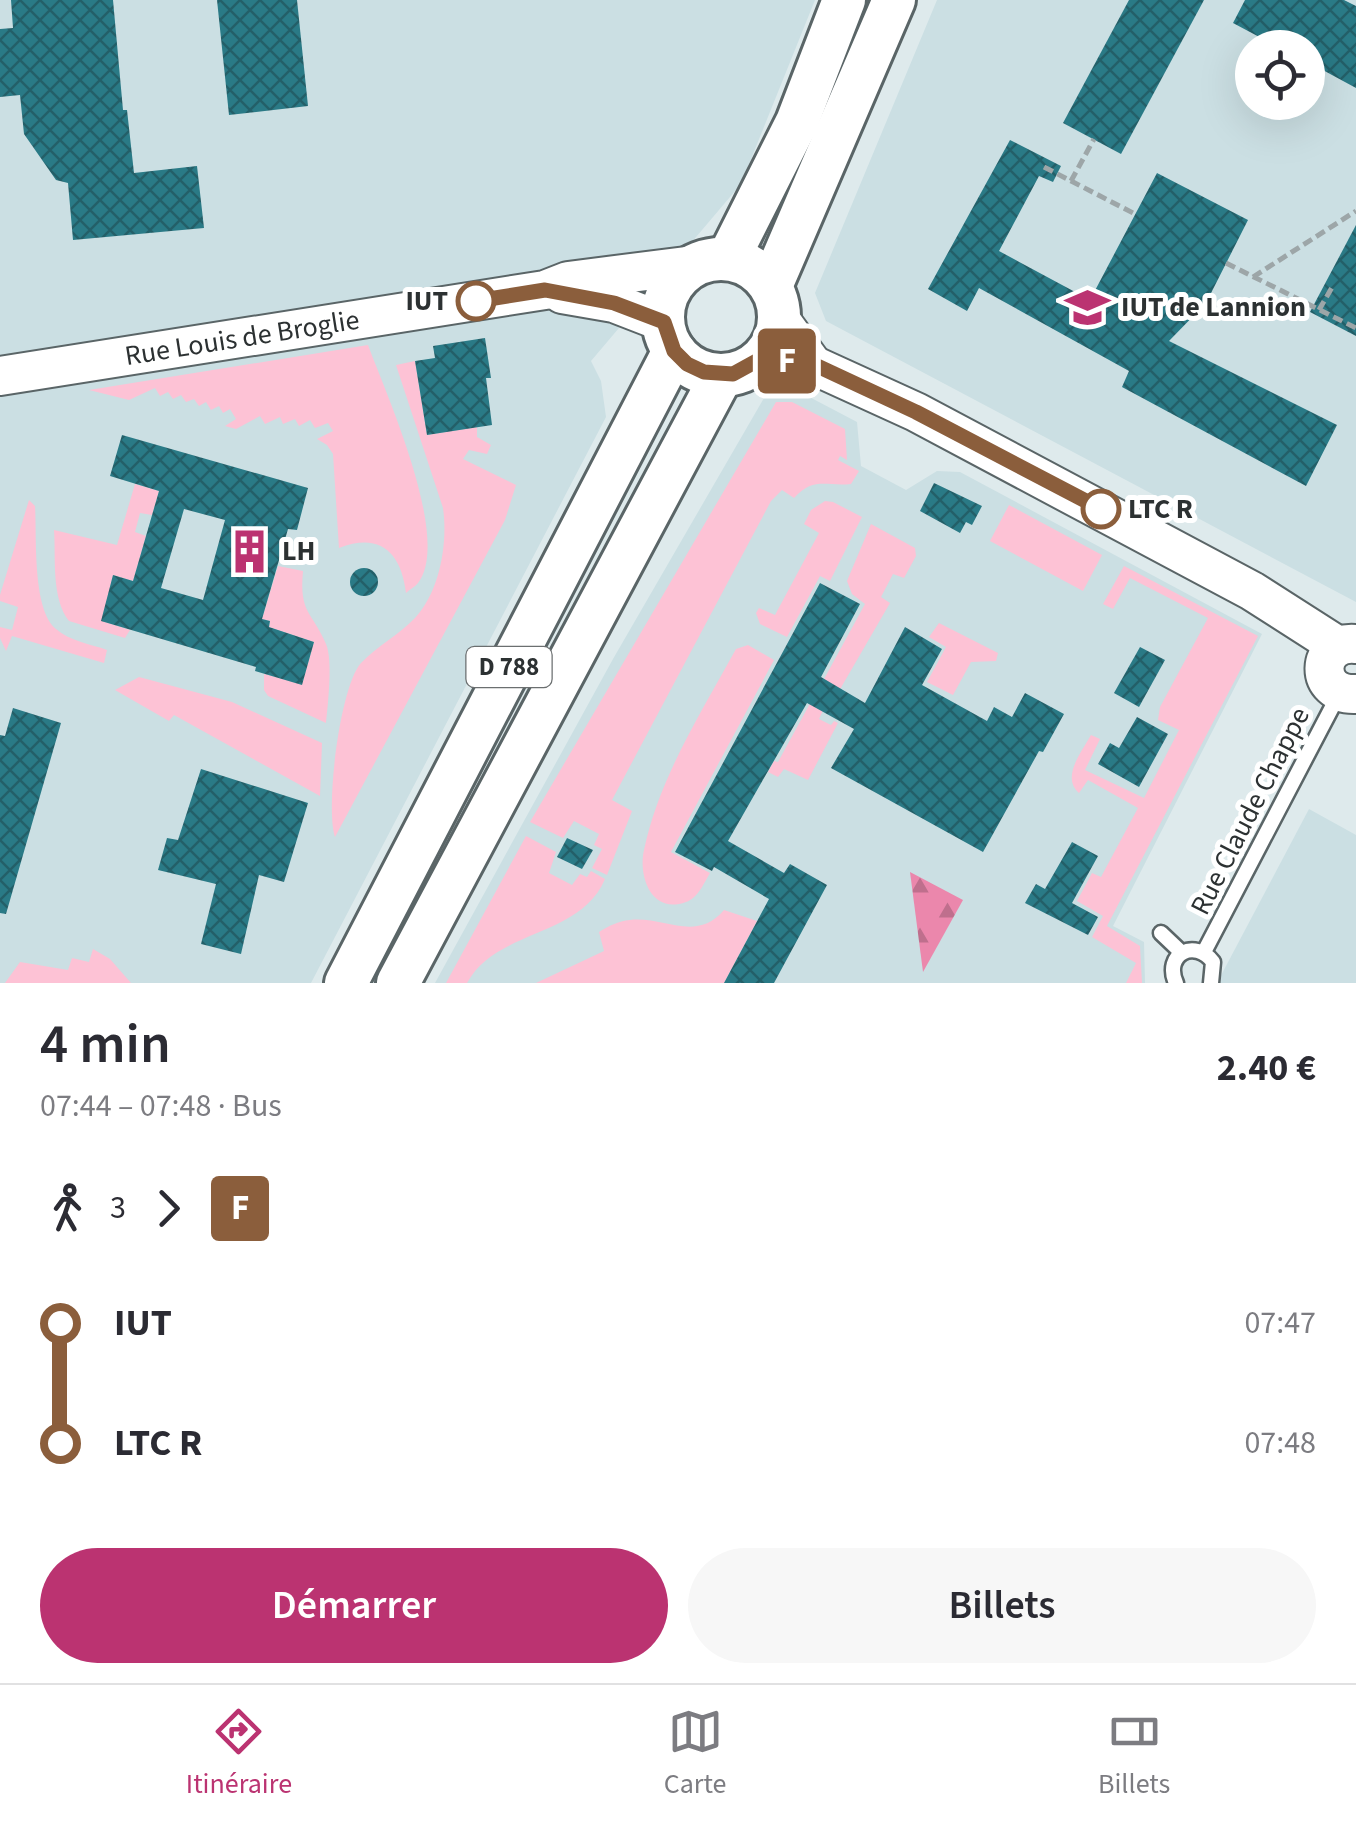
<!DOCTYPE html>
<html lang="fr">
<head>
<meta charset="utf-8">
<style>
	:root { --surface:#fff; --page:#f7f7f7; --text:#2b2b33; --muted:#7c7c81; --line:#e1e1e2; --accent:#bb3371 }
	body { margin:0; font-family:"Source Sans 3",sans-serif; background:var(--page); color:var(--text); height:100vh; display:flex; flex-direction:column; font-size:38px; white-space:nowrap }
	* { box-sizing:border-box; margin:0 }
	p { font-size:32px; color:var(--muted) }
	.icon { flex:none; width:55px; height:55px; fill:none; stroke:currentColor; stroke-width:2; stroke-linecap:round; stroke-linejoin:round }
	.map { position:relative; height:983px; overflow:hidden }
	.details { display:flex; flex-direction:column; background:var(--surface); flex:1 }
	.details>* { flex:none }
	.badge { padding:0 20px; border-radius:8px; font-size:35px; line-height:65px }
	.buttons { position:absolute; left:1235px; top:30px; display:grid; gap:20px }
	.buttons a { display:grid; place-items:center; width:90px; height:90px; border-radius:50%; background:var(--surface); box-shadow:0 10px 40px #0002; font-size:50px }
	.map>.badge { position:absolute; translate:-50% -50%; box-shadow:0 0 0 5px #fff }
	.legs { display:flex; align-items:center; gap:15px; height:110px; padding:0 40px; font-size:32px }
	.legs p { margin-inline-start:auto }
	.head { display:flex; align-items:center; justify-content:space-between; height:170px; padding:0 40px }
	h1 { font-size:55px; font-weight:600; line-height:75px }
	.action { display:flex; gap:20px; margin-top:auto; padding:20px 40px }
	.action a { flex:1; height:115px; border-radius:60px; background:var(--accent); color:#fff; font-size:40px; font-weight:600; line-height:115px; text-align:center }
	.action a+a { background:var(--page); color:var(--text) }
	ul { padding:0 40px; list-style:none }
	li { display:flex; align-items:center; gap:35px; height:120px; font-size:38px }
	li i { display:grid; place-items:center; width:15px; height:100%; margin:0 12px; background:currentColor }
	li i::after { content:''; width:25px; height:25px; margin:-12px; border:8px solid; border-radius:50%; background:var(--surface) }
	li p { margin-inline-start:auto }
	li:first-child i { background:linear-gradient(#0000 50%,currentColor 0) }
	li:last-child i { background:linear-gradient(currentColor 50%,#0000 0) }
	.menu { display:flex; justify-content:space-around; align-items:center; height:140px; border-top:2px solid var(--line); background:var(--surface); font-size:28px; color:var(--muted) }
	.menu a { display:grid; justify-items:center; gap:5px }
	.menu .active { color:var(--accent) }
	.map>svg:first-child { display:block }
</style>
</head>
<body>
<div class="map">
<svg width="1356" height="983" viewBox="0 0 1356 983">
	<defs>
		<pattern id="forest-firs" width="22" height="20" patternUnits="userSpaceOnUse" patternTransform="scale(2.5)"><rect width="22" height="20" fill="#eb87ac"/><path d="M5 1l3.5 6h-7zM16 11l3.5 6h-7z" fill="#bf6f8d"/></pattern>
		<pattern id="building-cross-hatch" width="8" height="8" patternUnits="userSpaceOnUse" patternTransform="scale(2.5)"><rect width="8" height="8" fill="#2a7a86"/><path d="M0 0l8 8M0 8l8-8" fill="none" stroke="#235f68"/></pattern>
	</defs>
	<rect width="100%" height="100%" fill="#deeaec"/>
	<g fill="#cbdfe3" fill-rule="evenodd">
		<polygon points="0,0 815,0 741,184 591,361 601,381 606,417 311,983 0,983"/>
		<path d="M937 0H1356V602L826 321 815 293ZM1252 48H1308V102H1252Z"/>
		<polygon points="768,391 798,391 857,422 861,466 906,490 937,471 960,472 1262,634 1113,926 1144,942 1145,983 435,983 613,659"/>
		<polygon points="1309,809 1356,835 1356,983 1217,983"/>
	</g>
	<g fill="#fdc2d5">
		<path d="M368 345C386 394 452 539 418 583 415 587 410 589 406 593 401 552 380 532 339 548L333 454 327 445 317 439 333 431 328 423 315 428 310 420 299 426 295 419 283 424 280 417 265 424 260 416 236 429 225 426 236 419 230 409 223 413 219 406 211 410 206 402 199 406 194 399 186 402 181 395 173 399 168 392 160 396 155 388 129 400 89 390Z"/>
		<path d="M415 361 427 435 477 427V437L491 445 487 454 469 450 463 459 516 485 505 520 335 837C325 808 340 686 361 663 377 646 399 635 415 618 440 591 448 543 443 508L396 365Z"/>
		<path d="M776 402H792L845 429 847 460 840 456 838 460 859 471 851 484C827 487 814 476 794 498L782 490 771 501 612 800 632 811 607 875 592 868 602 849 594 845 599 834 574 821 563 838 530 822Z"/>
		<path d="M135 484 159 491 152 515 140 513 135 532 146 536 133 581 113 575 102 621 130 630 125 638 69 621C51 598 56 558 54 530L117 545Z"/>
		<path d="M29 500 35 506C37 537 32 609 56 629 69 641 91 644 107 650L104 663 12 636 6 651 0 638V627L12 630 18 607 0 601V595Z"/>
		<polygon points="825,501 833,502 862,517 830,581 820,576 787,637 760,624 756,613 759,608 775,615 819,533 804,524 811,510"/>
		<polygon points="1009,505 1102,555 1083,591 990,541"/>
		<polygon points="871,524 915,548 916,556 904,578 893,574 881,597 890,603 839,691 823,681 865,604 852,594 847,581"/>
		<path d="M278 566 303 571C299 614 312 611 326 644 333 660 328 704 326 723L268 696 264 690V674L302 684 314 642 269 627 270 621 262 619Z"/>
		<path d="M1124 566 1258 636 1107 926 1140 946 1142 983H1126L1136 963 1092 937 1103 916 1077 901 1092 873 1101 877 1138 808 1088 780 1079 793C1061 777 1081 753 1091 735L1100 739 1085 770 1144 798 1179 730 1158 720 1160 707 1208 618 1130 578 1113 609 1103 604Z"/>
		<polygon points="939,623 998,653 996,661 971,662 953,695 927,682 946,647 929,637"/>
		<path d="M748 645 774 660 671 852 710 873C704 883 698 898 686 902 651 915 638 876 644 850 659 778 701 713 736 649Z"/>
		<polygon points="139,677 232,702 322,743 320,796 174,715 169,721 115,690"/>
		<polygon points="813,698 826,704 819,719 831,725 834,721 838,723 808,780 784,769 778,777 768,772 774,761 778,762"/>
		<path d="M526 836 556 852 549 873 572 885 580 874 587 877 591 871 605 879C580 938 496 929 467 983H446Z"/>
		<path d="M724 910 757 921 724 983H536L604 951 599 932C609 926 618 921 630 920 664 916 696 943 724 910Z"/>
		<polygon points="93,949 110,959 131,983 5,983 20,962 68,970 72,958 89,962"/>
	</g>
	<polygon fill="url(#forest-firs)" points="910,872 963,900 923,972"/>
	<g fill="url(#building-cross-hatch)" fill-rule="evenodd">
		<polygon points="11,0 113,0 123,110 127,110 134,173 197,166 204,228 73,240 68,183 56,180 24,134 20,95 0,97 0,29 13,28"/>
		<polygon points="217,0 297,0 308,106 229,115"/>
		<polygon points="1129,0 1204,0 1121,154 1063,123"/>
		<polygon points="1245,0 1344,0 1356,6 1356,88 1308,62 1308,48 1280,48 1233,23"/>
		<polygon points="1010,140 1061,166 1053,182 1039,176 999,251 1090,300 1157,173 1248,220 1206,303 1169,341 1337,425 1306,486 1122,387 1129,371 979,288 967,311 928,289"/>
		<polygon points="1356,225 1356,336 1310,312"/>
		<polygon points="485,338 491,378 486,378 492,425 427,435 415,361 435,358 433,346"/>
		<path d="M122 435 308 488 297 530 288 529 262 619 270 621 269 627 314 642 302 685 255 671 256 667 101 621 113 575 133 581 159 491 110 476ZM184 509 225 520 203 600 161 588Z"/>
		<polygon points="934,483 982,506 972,525 966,522 960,533 920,511"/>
		<circle cx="364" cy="582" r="14"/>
		<polygon points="820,583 860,604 821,677 865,703 905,627 942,649 922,685 987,721 994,707 1012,717 1025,693 1064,714 1043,752 1039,751 983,852 831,768 854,729 807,703 728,841 784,873 790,864 827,885 774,983 724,983 769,899 714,867 712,871 675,852"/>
		<polygon points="1140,647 1165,660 1139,707 1114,693"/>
		<polygon points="13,708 61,723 6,914 0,913 0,735 5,736"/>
		<polygon points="1137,717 1168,734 1139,787 1098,764 1110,743 1119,748"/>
		<polygon points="201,769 308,803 284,882 259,875 241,954 201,944 216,884 158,870 167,838 178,840"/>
		<polygon points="567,838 593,850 582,869 557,857"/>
		<polygon points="1072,842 1098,856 1072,903 1098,917 1088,935 1025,903 1036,884 1045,889"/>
	</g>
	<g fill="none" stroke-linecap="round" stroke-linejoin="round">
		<defs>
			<g id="lane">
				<polyline points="1161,933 1181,952"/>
				<polyline points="1204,952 1340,692"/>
				<path d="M1176 983C1163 954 1195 938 1213 962L1211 983"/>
			</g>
			<g id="secondary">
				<polyline points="562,294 614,303 663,322"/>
				<polyline points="779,318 813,365"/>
				<polyline points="763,358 813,365 916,412 1252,591 1338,646"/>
				<path id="s1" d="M0 376 545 290 568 281 694 265"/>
				<path d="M1356 644C1315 640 1313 696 1356 694"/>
			</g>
			<g id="primary">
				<polyline points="728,259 797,122 844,0"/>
				<circle cx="721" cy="317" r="58"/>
				<polyline points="771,286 894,0"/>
				<polyline points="346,983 674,351"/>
				<polyline points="398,983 722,375"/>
			</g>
		</defs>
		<use href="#lane" stroke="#5a6567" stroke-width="19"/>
		<use href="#secondary" stroke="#5a6567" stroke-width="42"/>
		<use href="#primary" stroke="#5a6567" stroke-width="48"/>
		<g stroke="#9da6a8" stroke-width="5" stroke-dasharray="10 5" stroke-linecap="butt">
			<polyline points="1044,167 1135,214"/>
			<polyline points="1071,181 1094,139"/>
			<polyline points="1226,263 1356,328"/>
			<polyline points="1253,277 1356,211"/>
			<polyline points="1319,310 1334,284"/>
		</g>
		<use href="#lane" stroke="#fff" stroke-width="14"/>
		<use href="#secondary" stroke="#fff" stroke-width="38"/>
		<use href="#primary" stroke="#fff" stroke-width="42"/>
	</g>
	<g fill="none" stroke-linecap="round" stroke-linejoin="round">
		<defs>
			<polyline id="line-1" points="476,301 545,290 614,303 664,322 674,351 687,364 704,372 733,374 762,358 813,364 916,412 1101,509"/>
		</defs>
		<use href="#line-1" stroke="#fff" stroke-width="22"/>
		<use href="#line-1" stroke="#8b5e3c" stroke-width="15"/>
	</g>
	<defs>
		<symbol id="university-bare" viewBox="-9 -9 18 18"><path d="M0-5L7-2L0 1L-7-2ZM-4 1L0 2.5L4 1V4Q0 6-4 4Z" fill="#bb3371" stroke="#fff" stroke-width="2.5" paint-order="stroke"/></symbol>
		<symbol id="building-bare" viewBox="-9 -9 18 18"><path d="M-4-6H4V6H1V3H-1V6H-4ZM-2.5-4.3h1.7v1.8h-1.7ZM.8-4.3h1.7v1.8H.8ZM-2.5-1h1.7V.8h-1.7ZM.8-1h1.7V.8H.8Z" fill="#bb3371" stroke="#fff" stroke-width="2.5" paint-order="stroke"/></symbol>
	</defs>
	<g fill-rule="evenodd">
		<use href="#university-bare" x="1056" y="276" width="63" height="63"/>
		<use href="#building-bare" x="218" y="520" width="63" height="63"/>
	</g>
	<g fill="#fff" stroke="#8b5e3c" stroke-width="5">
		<circle cx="476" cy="301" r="18"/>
		<circle cx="1101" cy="509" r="18"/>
	</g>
	<g text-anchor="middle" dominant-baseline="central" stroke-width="10" stroke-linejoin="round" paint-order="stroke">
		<rect fill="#fff" stroke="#6b6f70" stroke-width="2.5" x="466.5" y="647" width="85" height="40" rx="8"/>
		<g font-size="25" font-weight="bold" fill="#2c3132">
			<text x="509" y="667">D 788</text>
		</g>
		<g font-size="28" font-weight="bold" fill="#2c3132" stroke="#fff" text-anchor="end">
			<text x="448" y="301">IUT</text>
			<text x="1128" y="509" text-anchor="start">LTC R</text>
		</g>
		<g font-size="28" font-weight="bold" fill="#2c3132" stroke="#fff" text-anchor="start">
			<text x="1121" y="307">IUT de Lannion</text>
			<text x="282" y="551">LH</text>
		</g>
		<g font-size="28" fill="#2c3132" stroke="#fff">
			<text stroke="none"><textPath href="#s1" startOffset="245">Rue Louis de Broglie</textPath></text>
			<text transform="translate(1250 811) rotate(-63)">Rue Claude Chappe</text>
		</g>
	</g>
</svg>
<div class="buttons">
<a><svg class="icon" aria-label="locate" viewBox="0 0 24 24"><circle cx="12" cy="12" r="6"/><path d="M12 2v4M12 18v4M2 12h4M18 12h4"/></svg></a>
</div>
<b class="badge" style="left:787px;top:361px;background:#8b5e3c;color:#fff">F</b>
</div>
<section class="details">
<div class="head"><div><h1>4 min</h1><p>07:44 – 07:48 · Bus</p></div><b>2.40 €</b></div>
<div class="legs"><svg class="icon" aria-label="walk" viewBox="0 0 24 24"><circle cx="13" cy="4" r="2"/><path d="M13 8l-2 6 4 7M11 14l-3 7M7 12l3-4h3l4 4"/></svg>3<svg class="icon" aria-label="forward" viewBox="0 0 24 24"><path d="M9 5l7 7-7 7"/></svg><b class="badge" style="background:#8b5e3c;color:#fff">F</b></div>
<ul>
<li><i style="color:#8b5e3c"></i><b>IUT</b><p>07:47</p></li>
<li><i style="color:#8b5e3c"></i><b>LTC R</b><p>07:48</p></li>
</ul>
<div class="action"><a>Démarrer</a><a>Billets</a></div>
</section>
<nav class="menu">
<a class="active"><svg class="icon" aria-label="directions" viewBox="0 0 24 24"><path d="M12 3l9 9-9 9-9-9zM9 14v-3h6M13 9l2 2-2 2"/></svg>Itinéraire</a>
<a><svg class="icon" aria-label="map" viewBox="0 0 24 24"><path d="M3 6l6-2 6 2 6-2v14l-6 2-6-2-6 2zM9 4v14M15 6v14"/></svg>Carte</a>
<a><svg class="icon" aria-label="tickets" viewBox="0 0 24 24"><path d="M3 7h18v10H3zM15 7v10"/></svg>Billets</a>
</nav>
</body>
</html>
